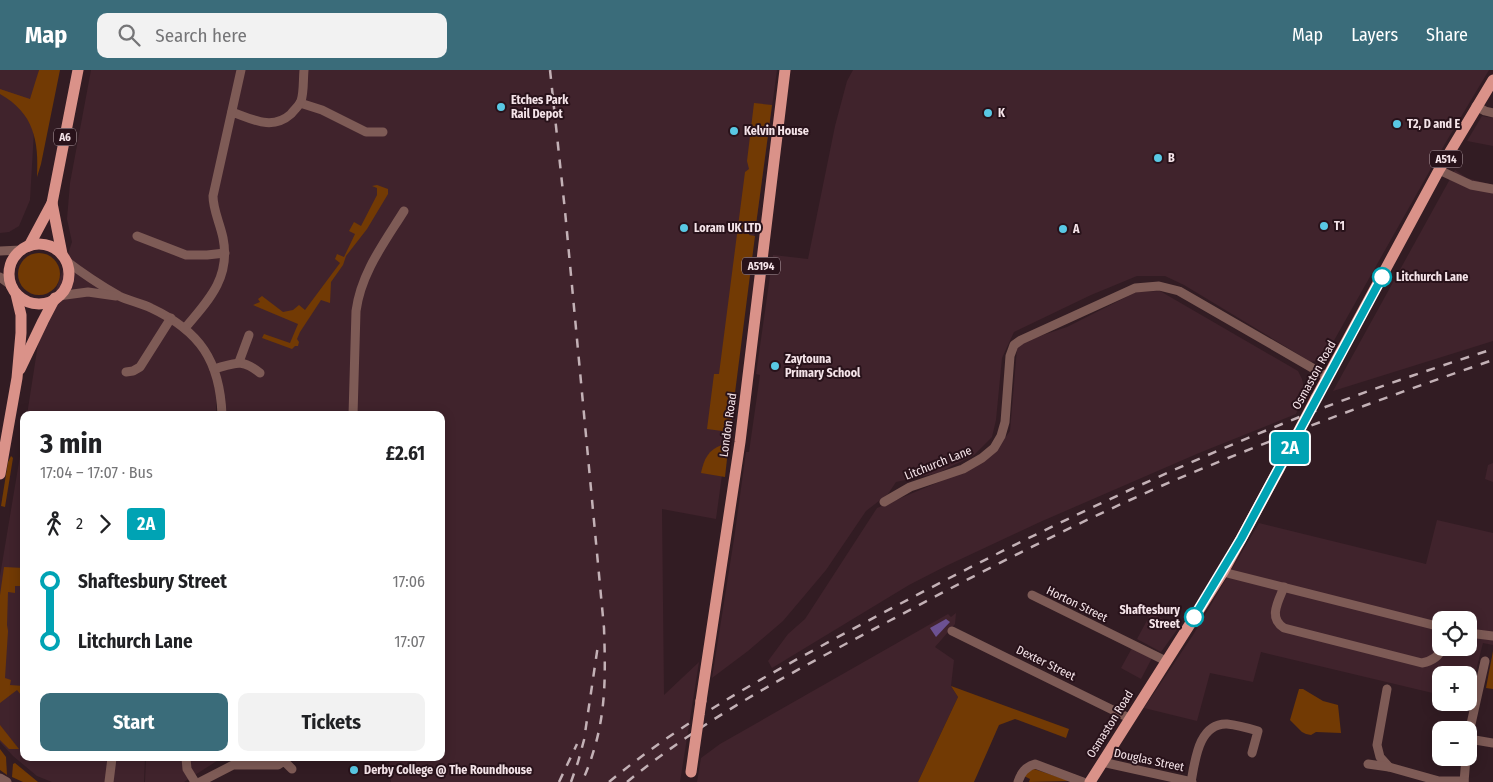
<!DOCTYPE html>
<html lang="en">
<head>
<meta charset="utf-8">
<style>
	:root { --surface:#fff; --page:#f2f2f2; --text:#202124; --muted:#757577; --accent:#3a6c7a }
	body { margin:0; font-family:"Fira Sans Condensed",sans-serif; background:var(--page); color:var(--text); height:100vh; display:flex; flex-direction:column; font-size:19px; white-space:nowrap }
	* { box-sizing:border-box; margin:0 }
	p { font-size:16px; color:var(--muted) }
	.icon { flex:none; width:28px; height:28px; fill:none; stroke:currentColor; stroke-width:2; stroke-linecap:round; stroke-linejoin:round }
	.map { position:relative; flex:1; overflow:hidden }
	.side { position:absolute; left:20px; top:341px; width:425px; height:350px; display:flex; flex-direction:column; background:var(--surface); border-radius:10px; box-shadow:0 2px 12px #0003 }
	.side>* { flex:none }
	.badge { padding:0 10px; border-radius:4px; font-size:18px; line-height:32px }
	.tools { position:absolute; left:1432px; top:541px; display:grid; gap:10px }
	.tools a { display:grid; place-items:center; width:45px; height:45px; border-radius:10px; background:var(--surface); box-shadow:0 2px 12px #0003; font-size:25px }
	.map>.badge { position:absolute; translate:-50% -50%; box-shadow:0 0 0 2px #fff }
	.legs { display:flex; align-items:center; gap:8px; height:55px; padding:0 20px; font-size:16px }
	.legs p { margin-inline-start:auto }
	.overview { display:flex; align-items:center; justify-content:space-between; height:85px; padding:0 20px }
	h1 { font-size:28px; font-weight:700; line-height:38px }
	.action { display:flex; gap:10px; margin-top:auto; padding:10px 20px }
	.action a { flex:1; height:58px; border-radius:10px; background:var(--accent); color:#fff; font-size:20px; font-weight:700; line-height:58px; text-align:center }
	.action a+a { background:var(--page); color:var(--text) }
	ul { padding:0 20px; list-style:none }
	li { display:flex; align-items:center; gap:18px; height:60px; font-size:19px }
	li i { display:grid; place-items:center; width:8px; height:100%; margin:0 6px; background:currentColor }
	li i::after { content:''; width:12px; height:12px; margin:-6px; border:4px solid; border-radius:50%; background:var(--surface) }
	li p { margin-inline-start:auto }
	li:first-child i { background:linear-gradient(#0000 50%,currentColor 0) }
	li:last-child i { background:linear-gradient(currentColor 50%,#0000 0) }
	header { display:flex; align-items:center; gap:30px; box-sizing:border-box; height:70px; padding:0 25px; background:var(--accent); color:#fff }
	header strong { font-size:24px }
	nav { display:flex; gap:28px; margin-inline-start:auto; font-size:18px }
	.search { width:350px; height:45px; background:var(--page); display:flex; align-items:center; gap:12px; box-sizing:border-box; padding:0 18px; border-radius:10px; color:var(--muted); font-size:19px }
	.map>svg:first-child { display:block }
</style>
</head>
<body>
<header>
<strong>Map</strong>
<div class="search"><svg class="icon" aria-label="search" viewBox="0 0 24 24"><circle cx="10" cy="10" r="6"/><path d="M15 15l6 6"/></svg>Search here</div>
<nav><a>Map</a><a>Layers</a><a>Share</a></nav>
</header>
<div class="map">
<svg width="1493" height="712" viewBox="0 0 1493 712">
	<rect width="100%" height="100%" fill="#321c23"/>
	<g fill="#40232c" fill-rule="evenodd">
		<polygon points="0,0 39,0 37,9 30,130 19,156 9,162 0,163"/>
		<polygon points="91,0 777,0 716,449 662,439 664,625 699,592 680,712 391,712 389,688 441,688 441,345 226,345 224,328 216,329 216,345 27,345 38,274 72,172 67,149 70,113"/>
		<polygon points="853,0 1489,0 1446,72 1323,290 1311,292 1184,215 1165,206 1137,206 1091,225 1014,262 1002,288 996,350 992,367 974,385 938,403 896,412 888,424 866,441 826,500 783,551 748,581 712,608 734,469 746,382 749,382 760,305 756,304 773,185 808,189 835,56 847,11"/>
		<polygon points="1482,46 1493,48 1493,76 1467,71"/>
		<polygon points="1455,100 1467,108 1493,115 1493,271 1333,321"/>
		<polygon points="1160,221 1298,301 1302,309 1305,324 1296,344 1199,383 1040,452 946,496 909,515 772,598 768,591 788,564 805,549 877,438 953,406 999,376 1010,361 1017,278 1025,271 1067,257 1136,222"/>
		<polygon points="24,362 24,688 145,688 144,712 52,712 37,706 13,686 0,672 0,506"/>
		<polygon points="1493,393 1493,412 1485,409 1488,395"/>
		<path d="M1437 450 1493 463V575L1483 573 1469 628V605H1441V625L1261 582 1253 612 1210 603 1197 651 1144 638 1193 565 1259 453 1426 494ZM1441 550H1469V578H1441Z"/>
		<polygon points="956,543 955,554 935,577 954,590 951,616 958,627 918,712 697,712 701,688 720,674 948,544 951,547"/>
		<polygon points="1151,543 1179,557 1161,582 1137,569"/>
		<polygon points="1132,578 1152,588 1141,609 1121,598"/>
		<polygon points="146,688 220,688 220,689 184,712 145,712"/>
	</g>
	<g fill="#723a04">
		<path d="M39 0H60L41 94 37 107C39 71 34 43 0 24V19L30 29Z"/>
		<polygon points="754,33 772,35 755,162 749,162 749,165 755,166 730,362 707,359 714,304 719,304 745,102 749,99 747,91"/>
		<polygon points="377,115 388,119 388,124 367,159 346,186 343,195 331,212 330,233 321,230 300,262 297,269 299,272 298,276 295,276 292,279 262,268 264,264 290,273 298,254 253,235 260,232 258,229 262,226 283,242 293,240 299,235 305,240 340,193 335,189 337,184 344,187 355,164 349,161 354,152 361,156 377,125 377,118 372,116"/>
		<circle cx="39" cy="204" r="21"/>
		<path d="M722 375 728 380 725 407 701 403C704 389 708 380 722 375Z"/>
		<polygon points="11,386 13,388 5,437 1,436 8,392"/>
		<polygon points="4,497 24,498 24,503 20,503 20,516 15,516 15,523 8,522 7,555 8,561 5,608 11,610 10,615 24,616 24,623 21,625 17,620 0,633 0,525"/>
		<polygon points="1493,581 1493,619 1486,618"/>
		<polygon points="951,616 1069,659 1066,668 1015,649 999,655 974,712 918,712 958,627"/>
		<polygon points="1299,619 1303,619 1323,631 1338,635 1341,663 1316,662 1311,665 1306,664 1302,662 1290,650"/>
		<polygon points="0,655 19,679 9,679 0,670"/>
		<polygon points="0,679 6,687 7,705 0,700"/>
		<polygon points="15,693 38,712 23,712 12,707 13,694"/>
		<polygon points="1034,699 1070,711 1029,712 1030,709 1024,706 1027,702"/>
	</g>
	<polygon fill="#6c5192" points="946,549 950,552 936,567 930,558"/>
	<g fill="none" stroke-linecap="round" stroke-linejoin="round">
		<g stroke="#7e5b56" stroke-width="9">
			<polyline points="300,33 322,40 366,62 383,62"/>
			<polyline points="1476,36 1485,41 1493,43"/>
			<path d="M232 42C252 49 272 61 291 44 294 40 299 36 301 31 304 22 303 10 304 0"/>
			<polyline points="1439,100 1471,115 1493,119"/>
			<polyline points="137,166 186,185 207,185 225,183"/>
			<polyline points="0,181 21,180"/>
			<path d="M65 190C82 203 100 215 119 226 129 231 141 233 151 238 200 261 220 291 222 345"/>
			<polyline points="0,207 12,216"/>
			<polyline points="58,226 88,222 116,226"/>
			<path d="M185 258C209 230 231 207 223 168 220 153 213 140 213 126L241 0"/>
			<polyline points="239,292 249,265"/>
			<path d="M214 299C235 293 242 288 260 303"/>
			<polyline points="126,302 133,301 140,297 171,248"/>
			<path d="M353 345 356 241C361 203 384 173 404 141"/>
			<polyline points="884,432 910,417 963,399 982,388 994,378 1001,366 1005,352 1010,286 1014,275 1021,270 1135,218 1159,216 1179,221 1328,307"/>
			<polyline points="1223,502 1441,557"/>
			<path d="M1284 517C1278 532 1268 548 1284 558L1422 593C1432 591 1439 587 1442 578"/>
			<polyline points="1032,525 1166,591"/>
			<polyline points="952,561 1129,648"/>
			<polyline points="1469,563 1493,566"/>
			<polyline points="1387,619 1377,675 1380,687 1389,697"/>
			<polyline points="1469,663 1485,591"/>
			<polyline points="1469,669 1493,673"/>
			<polyline points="186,688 187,699 195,712"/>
			<polyline points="1102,692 1192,712"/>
			<polyline points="1368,694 1389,697 1439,711 1464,711"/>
			<polyline points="0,708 7,712"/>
			<polyline points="109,712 112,688"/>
			<polyline points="200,712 233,695 278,695 284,691 292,699"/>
			<path d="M1018 712C1021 703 1025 697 1035 694L1083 712"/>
			<path d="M1191 712C1195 692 1198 653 1227 654 1237 655 1248 658 1258 661L1252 683"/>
			<polyline points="1464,712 1466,688"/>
		</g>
		<g stroke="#da9289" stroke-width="11">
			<polyline points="52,133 62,184"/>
			<circle cx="39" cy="204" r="30"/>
			<polyline points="29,176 52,133 78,0"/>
			<polyline points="20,299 43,251 55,228"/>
			<polyline points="1316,328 1439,100 1493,10"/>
			<polyline points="0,404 17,308 21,263 21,245 16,224"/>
			<polyline points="701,631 740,372 785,0"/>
			<polyline points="1090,712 1223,502 1279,399"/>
		</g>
		<g stroke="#c3b1b6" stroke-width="2.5" stroke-dasharray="9 9" stroke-linecap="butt">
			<path d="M550 0 565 141 604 558C606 616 606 658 582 712"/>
			<polyline points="559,712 577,674"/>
			<polyline points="571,712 578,692 584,670 598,575"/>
			<path d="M609 712C691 644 786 595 879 545 1010 475 1144 410 1282 354 1351 326 1422 302 1493 279"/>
			<path d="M627 712C707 646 800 598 891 550 984 500 1078 452 1175 410 1279 366 1386 327 1493 290"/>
		</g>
		<g stroke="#da9289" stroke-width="11">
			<polyline points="1279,399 1316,328"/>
			<polyline points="691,702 701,631"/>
		</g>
	</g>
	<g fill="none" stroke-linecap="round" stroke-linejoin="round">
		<defs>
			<polyline id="line-1" points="1194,547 1241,469 1382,207"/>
		</defs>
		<use href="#line-1" stroke="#fff" stroke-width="11"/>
		<use href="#line-1" stroke="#00a3b4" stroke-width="8"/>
	</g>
	<g fill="#59c8e4" stroke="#28121a" stroke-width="2">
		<circle cx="501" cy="37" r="5"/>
		<circle cx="988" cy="43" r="5"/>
		<circle cx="1397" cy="54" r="5"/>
		<circle cx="734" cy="61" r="5"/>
		<circle cx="1158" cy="88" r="5"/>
		<circle cx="1324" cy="156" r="5"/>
		<circle cx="684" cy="158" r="5"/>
		<circle cx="1063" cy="159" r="5"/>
		<circle cx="775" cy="296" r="5"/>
		<circle cx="354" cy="700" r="5"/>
	</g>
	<g fill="#fff" stroke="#00a3b4" stroke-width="2.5">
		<circle cx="1382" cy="207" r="9"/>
		<circle cx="1194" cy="547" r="9"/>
	</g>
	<g text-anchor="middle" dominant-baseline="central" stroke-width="4" stroke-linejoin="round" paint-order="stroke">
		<g fill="#28121a" stroke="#b8a5ab" stroke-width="1">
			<rect x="54" y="58.5" width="22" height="17" rx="4"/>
			<rect x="1430" y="80.5" width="32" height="17" rx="4"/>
			<rect x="742" y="187.5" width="38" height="17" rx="4"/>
		</g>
		<g font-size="11" font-weight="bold" fill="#f5e4e9">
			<text x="65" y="67">A6</text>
			<text x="1446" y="89">A514</text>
			<text x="761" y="196">A5194</text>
		</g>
		<g font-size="12" font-weight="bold" fill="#f5e4e9" stroke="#28121a" text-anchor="start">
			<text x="511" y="30">Etches Park<tspan x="511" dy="14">Rail Depot</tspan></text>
			<text x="998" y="43">K</text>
			<text x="1407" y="54">T2, D and E</text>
			<text x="744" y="61">Kelvin House</text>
			<text x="1168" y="88">B</text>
			<text x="1334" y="156">T1</text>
			<text x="694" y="158">Loram UK LTD</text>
			<text x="1073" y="159">A</text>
			<text x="785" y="289">Zaytouna<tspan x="785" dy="14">Primary School</tspan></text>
			<text x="364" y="700">Derby College @ The Roundhouse</text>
		</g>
		<g font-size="12" font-weight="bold" fill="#f5e4e9" stroke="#28121a" text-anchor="start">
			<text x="1396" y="207">Litchurch Lane</text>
			<text x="1180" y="540" text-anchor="end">Shaftesbury<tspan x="1180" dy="14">Street</tspan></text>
		</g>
		<g font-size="12" fill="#f5e4e9" stroke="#28121a">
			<text transform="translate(1314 305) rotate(-61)">Osmaston Road</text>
			<text transform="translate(728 355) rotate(-82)">London Road</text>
			<text transform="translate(938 393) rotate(-22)">Litchurch Lane</text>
			<text transform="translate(1077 534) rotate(26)">Horton Street</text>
			<text transform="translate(1046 593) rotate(26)">Dexter Street</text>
			<text transform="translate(1110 654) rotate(-58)">Osmaston Road</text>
			<text transform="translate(1149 690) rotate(12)">Douglas Street</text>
		</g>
	</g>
</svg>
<div class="tools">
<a><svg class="icon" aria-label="locate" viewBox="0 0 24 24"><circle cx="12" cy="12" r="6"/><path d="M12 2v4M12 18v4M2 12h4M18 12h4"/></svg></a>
<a>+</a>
<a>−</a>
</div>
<b class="badge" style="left:1290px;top:378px;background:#00a3b4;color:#fff">2A</b>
<section class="side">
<div class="overview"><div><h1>3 min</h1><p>17:04 – 17:07 · Bus</p></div><b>£2.61</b></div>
<div class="legs"><svg class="icon" aria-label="walk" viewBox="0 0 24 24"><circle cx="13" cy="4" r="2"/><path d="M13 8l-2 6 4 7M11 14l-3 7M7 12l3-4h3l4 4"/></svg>2<svg class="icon" aria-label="forward" viewBox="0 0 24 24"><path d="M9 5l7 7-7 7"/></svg><b class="badge" style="background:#00a3b4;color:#fff">2A</b></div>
<ul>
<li><i style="color:#00a3b4"></i><b>Shaftesbury Street</b><p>17:06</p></li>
<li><i style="color:#00a3b4"></i><b>Litchurch Lane</b><p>17:07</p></li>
</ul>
<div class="action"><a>Start</a><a>Tickets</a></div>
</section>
</div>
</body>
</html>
